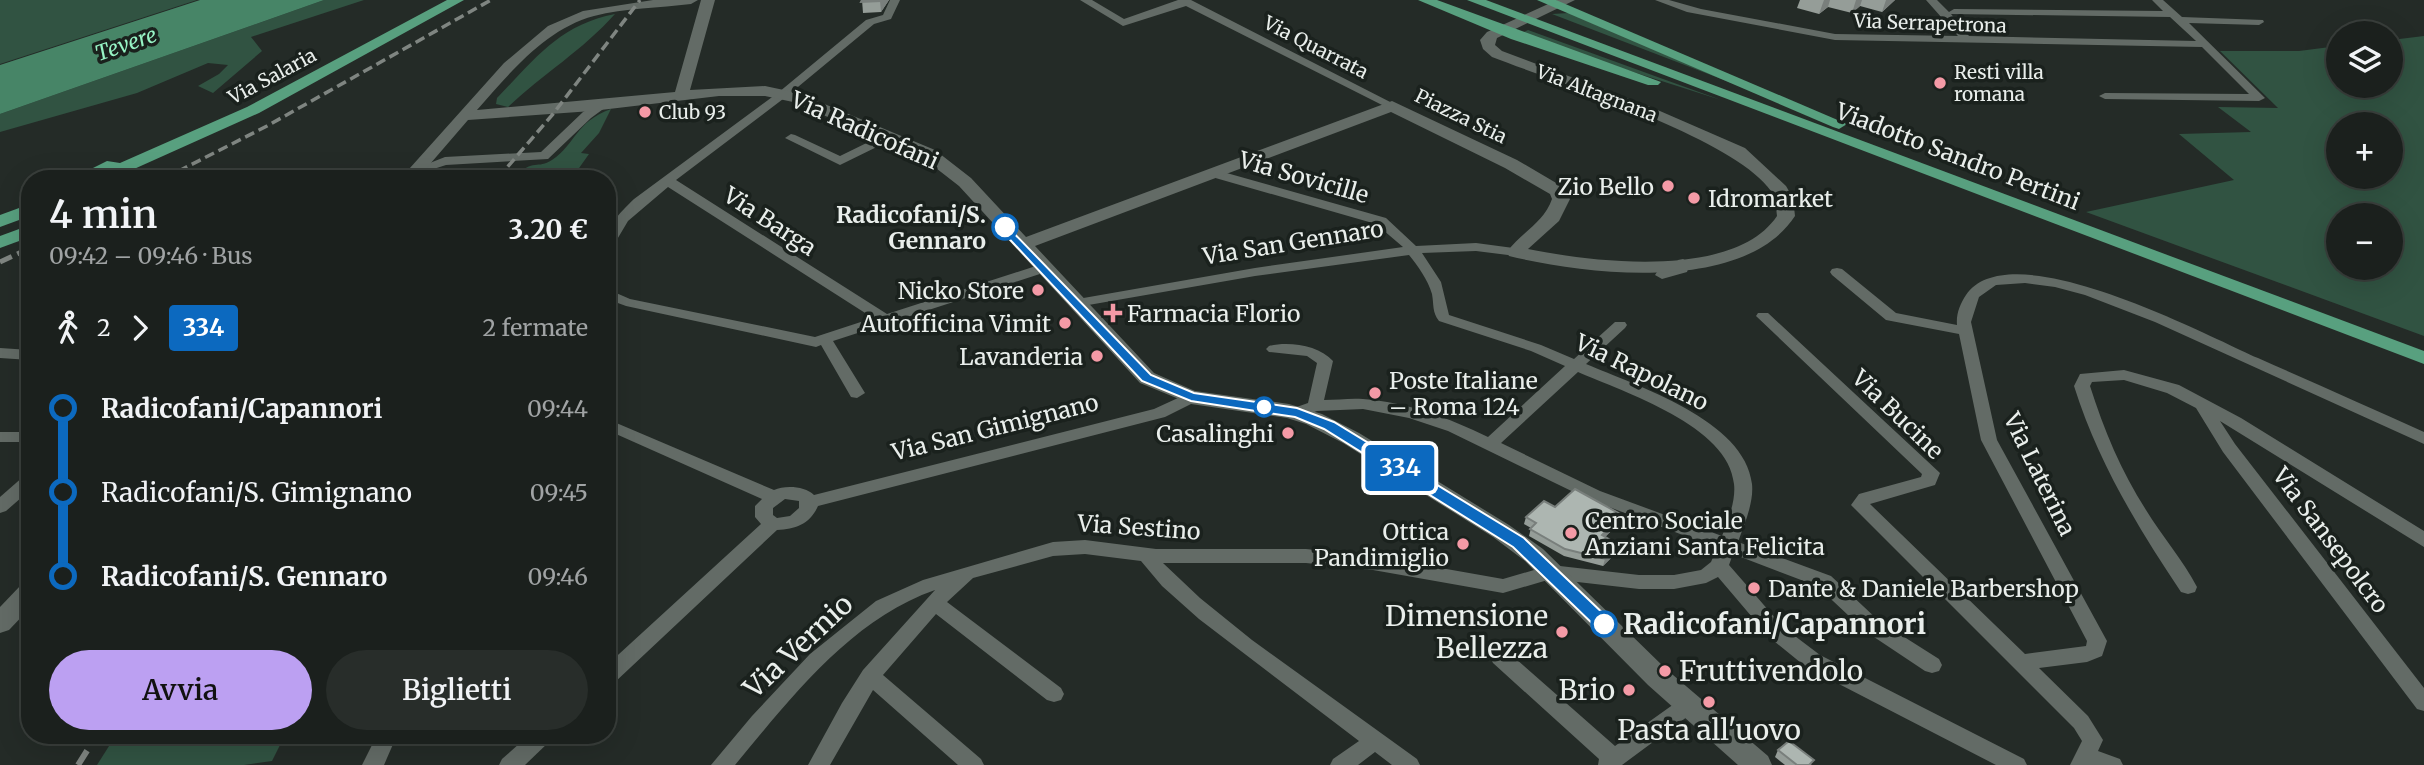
<!DOCTYPE html>
<html lang="it">
<head>
<meta charset="utf-8">
<style>
	:root { --surface:#1b201d; --page:#282d2a; --text:#f1f3f6; --muted:#a0a3a4; --line:#393e3b; --accent:#bca0f2 }
	body { margin:0; font-family:Merriweather,serif; background:var(--page); color:var(--text); height:100vh; display:flex; flex-direction:column; font-size:26px; white-space:nowrap }
	* { box-sizing:border-box; margin:0 }
	p { font-size:23px; color:var(--muted) }
	.icon { flex:none; width:38px; height:38px; fill:none; stroke:currentColor; stroke-width:2; stroke-linecap:round; stroke-linejoin:round }
	.map { position:relative; flex:1; overflow:hidden }
	.drawer { position:absolute; left:21px; top:170px; width:595px; height:574px; display:flex; flex-direction:column; background:var(--surface); border-radius:28px; box-shadow:0 7px 28px #0002,0 0 0 2px var(--line) }
	.drawer>* { flex:none }
	.badge { padding:0 14px; border-radius:5px; font-size:24px; line-height:46px }
	.fabs { position:absolute; left:2326px; top:21px; display:grid; gap:14px }
	.fabs a { display:grid; place-items:center; width:77px; height:77px; border-radius:50%; background:var(--surface); box-shadow:0 7px 28px #0002,0 0 0 2px var(--line); font-size:35px }
	.map>.badge { position:absolute; translate:-50% -50%; box-shadow:0 0 0 4px #fff }
	.legs { display:flex; align-items:center; gap:10px; height:77px; padding:0 28px; font-size:23px }
	.legs p { margin-inline-start:auto }
	.overview { display:flex; align-items:center; justify-content:space-between; height:119px; padding:0 28px }
	h1 { font-size:38px; font-weight:600; line-height:52px }
	.action { display:flex; gap:14px; margin-top:auto; padding:14px 28px }
	.action a { flex:1; height:80px; border-radius:42px; background:var(--accent); color:#111; font-size:28px; font-weight:600; line-height:80px; text-align:center }
	.action a+a { background:var(--page); color:var(--text) }
	ul { padding:0 28px; list-style:none }
	li { display:flex; align-items:center; gap:24px; height:84px; font-size:26px }
	li i { display:grid; place-items:center; width:10px; height:100%; margin:0 9px; background:currentColor }
	li i::after { content:''; width:18px; height:18px; margin:-9px; border:5px solid; border-radius:50%; background:var(--surface) }
	li p { margin-inline-start:auto }
	li:first-child i { background:linear-gradient(#0000 50%,currentColor 0) }
	li:last-child i { background:linear-gradient(currentColor 50%,#0000 0) }
	.map>svg:first-child { display:block }
</style>
</head>
<body>
<div class="map">
<svg width="2424" height="765" viewBox="0 0 2424 765">
	<rect width="100%" height="100%" fill="#242b27"/>
	<g fill="#315342" fill-rule="evenodd">
		<polygon points="0,0 197,0 0,64"/>
		<polygon points="324,0 364,0 251,37 262,51 213,93 198,86 219,74 228,65 208,63 137,93 0,132 0,114"/>
		<polygon points="1569,13 1742,87 1552,14"/>
		<path d="M615 14C583 50 543 74 508 107L496 104 497 98C535 59 559 25 615 14Z"/>
		<polygon points="1528,30 1721,100 1518,35"/>
		<path d="M2424 36V336L2086 212 2234 180 2179 134 2251 132 2218 107 2278 108 2220 51H2299L2338 46V86H2390L2391 40ZM2338 124H2390V177H2338ZM2338 215H2390V268H2338Z"/>
		<path d="M611 109 599 133 581 153 589 154 572 178H514C534 157 537 170 552 160 576 144 575 122 611 109Z"/>
		<polygon points="116,735 285,735 272,761 244,765 97,765"/>
	</g>
	<polygon fill="#478567" points="200,0 324,0 0,114 0,65"/>
	<g fill="none" stroke-linecap="round" stroke-linejoin="round">
		<g fill="#636b66" fill-rule="evenodd">
			<path d="M890 0H900L891 19 874 24 787 96 676 180 887 314 1039 265H1049L1051 268 1049 271 833 341 865 393 857 398 851 397 821 345 816 347 626 306 607 299V289L630 299 815 337 873 318 668 187 628 221 612 248 607 249C607 224 617 216 634 199L779 92 866 20 883 15Z"/>
			<polygon points="1080,0 1092,0 1124,19 1178,0 1191,0 1398,106 1392,110 1388,108 1186,6 1123,26"/>
			<path d="M1655 0H1669L1701 9 1835 34 1958 36 1926 0H1937L1949 12 1954 9 2163 11 2152 0H2163L2182 17 2263 20 2264 22 2259 25 2189 23 2265 98 2259 101 2105 99 2099 96 2105 93 2249 94 2202 47 1835 40 1687 12ZM1951 14 2170 17 2196 41 1969 36Z"/>
			<polygon points="602,101 606,103 606,107 591,118 548,159 446,165 418,174 412,170 445,157 541,152 583,112"/>
			<polygon points="889,132 895,136 893,139 840,165 785,138 791,134 795,135 840,156"/>
			<path d="M1216 170 1386 218 1416 246 1476 243 1521 249 1523 252 1516 256 1476 251 1422 253 1441 282 1449 315 1541 345 1574 359 1615 322H1625L1627 325 1625 328 1586 364C1637 386 1745 420 1752 484 1754 503 1744 525 1738 542L1831 576 1879 621 1939 659 1942 665 1939 671 1932 673 1925 671 1865 631 1817 586 1733 554 1729 565 1783 627 1820 655 2024 759 2027 765H1996L1806 667 1769 637 1718 577 1706 583 1674 589H1639L1551 579 1503 593 1373 570 1306 563H1163L1200 598 1252 640 1417 759 1420 765H1392L1375 752 1358 765H1330L1333 759 1359 741 1199 619 1162 586 1141 561 1085 554 1053 556 973 578 947 602 1061 688 1064 694 1061 700 1054 702 1047 700 936 614 883 675 981 759 984 765H958L873 690 830 765H808L842 703 863 670 935 590C850 620 791 698 735 765H711L752 716 810 654 876 601 923 580 1053 542 1085 540 1156 549H1306L1373 556 1503 579 1551 565 1639 575H1674L1701 570 1711 562 1717 548 1588 499 1448 431 1409 418 1363 409 1317 411 1297 418 1291 417 1289 413 1291 409 1308 403 1317 363 1307 356 1269 352 1266 349 1269 346C1288 341 1319 345 1333 361L1324 400C1337 400 1350 398 1363 399 1406 402 1449 418 1488 437L1565 366 1531 351 1439 321C1432 312 1434 305 1432 294 1428 280 1418 266 1409 255L1255 276 1077 307 1072 306 1070 303 1072 300 1255 268 1403 247 1376 224 1212 177V171ZM1578 372C1624 392 1729 426 1734 484 1736 500 1728 521 1722 536L1600 491 1501 443Z"/>
			<polygon points="1683,259 1690,263 1687,272 1662,279 1655,275 1657,272 1675,266 1678,260"/>
			<path d="M1837 268 1842 269 1896 313 1957 325C1956 314 1960 304 1966 295 2010 231 2204 334 2258 358 2314 383 2369 407 2424 432V444L2155 322 2085 295 2055 287 2025 283 1996 285 1979 297 1971 322 1997 440 2107 641 2102 656 2087 662 2039 668 2088 716 2103 740 2098 751 2120 759 2123 765H2070L2082 741 2074 728 1851 505 1859 494 1921 477 1922 474 1756 316 1758 313H1768L1940 473 1935 485 1870 504 2025 654 2086 646 2087 641 1981 440 1959 334 1886 320 1832 275 1830 272 1832 269Z"/>
			<polygon points="0,348 30,350 30,360 0,358"/>
			<path d="M2124 370 2179 385 2241 418 2424 531V547L2220 421 2235 444 2424 688V711L2417 709 2223 452 2196 408 2167 393 2124 380 2092 382 2090 386C2104 430 2121 471 2146 510 2162 536 2183 560 2197 587L2195 592 2188 594 2181 592C2137 526 2098 462 2074 386L2080 374Z"/>
			<path d="M1191 392 1199 397 1197 401 1165 417 818 506C810 524 796 529 777 530L614 683 607 685V665L761 524 755 517V506L762 499 607 430V419L774 490C785 485 805 486 814 495L1154 409ZM785 499 799 501V508L790 516 777 518 773 515V508Z"/>
			<rect x="0" y="432" width="30" height="10"/>
			<polygon points="30,474 30,490 6,511 0,513 0,497 24,476"/>
			<polygon points="1500,649 1507,651 1615,746 1681,699 1688,697 1695,699 1698,705 1695,711 1622,765 1598,765 1599,759 1493,663 1490,657 1493,651"/>
			<polygon points="377,735 397,735 384,765 362,765"/>
			<polygon points="529,735 553,735 550,741 525,765 499,765 502,759"/>
		</g>
		<g fill="#636b66" fill-rule="evenodd">
			<path d="M653 0H698L691 4C659 8 625 8 594 16 545 29 509 74 477 110L675 92 701 0H715L690 90 765 86 798 93 935 150 971 178 1026 237 1392 101 1517 160 1563 187 1570 199 1559 221 1528 249C1592 262 1734 280 1777 216 1776 207 1776 198 1771 191 1735 138 1556 82 1492 57L1483 49 1480 40 1487 32 1557 0H1575L1497 38 1495 45 1502 51 1653 108 1745 148 1786 186 1793 198 1795 216C1744 294 1587 275 1509 256L1507 252C1521 232 1544 223 1552 199L1550 194 1505 168 1391 112 1035 246 1154 373 1195 391 1289 404 1322 414 1359 433 1509 525 1543 549 1666 669 1768 756 1772 765H1738L1648 685 1525 561 1493 537 1343 443 1306 424 1287 418 1191 404 1140 383 959 186 923 158 793 102 765 96H719L592 111 468 120 418 178H401L504 63 548 26 583 11Z"/>
			<polygon points="30,583 30,608 9,630 0,633 0,607 21,585"/>
		</g>
		<g fill="#58a07f" fill-rule="evenodd">
			<polygon points="447,0 464,0 259,113 114,178 73,178 107,161 120,163 247,107"/>
			<polygon points="1418,0 1437,0 1661,82 1658,85 1648,85 1511,39"/>
			<polygon points="1467,0 1486,0 2424,351 2424,364"/>
			<polygon points="1537,0 1556,0 1847,124 1839,129 1833,127"/>
			<polygon points="30,204 30,216 0,227 0,215"/>
			<polygon points="30,225 30,237 0,248 0,236"/>
		</g>
		<g stroke="#7f8581" stroke-width="3.5" stroke-dasharray="10 5" stroke-linecap="butt">
			<polyline points="165,178 267,126 491,0"/>
			<polyline points="498,178 553,114 640,0"/>
		</g>
		<polyline stroke="#7f8581" stroke-width="5" stroke-dasharray="13 6" stroke-linecap="butt" points="0,262 30,248"/>
		<polyline stroke="#7f8581" stroke-width="6" stroke-dasharray="17 9" stroke-linecap="butt" points="78,765 97,735"/>
	</g>
	<g fill="#959d98">
		<polygon points="862,0 889,0 881,12 863,13"/>
		<polygon points="1800,0 1895,0 1882,12 1860,6 1852,13 1828,7 1819,14 1797,8"/>
		<polygon points="1555,507 1620,522 1605,537 1617,552 1603,566 1564,556 1529,536 1531,528 1524,524 1526,517"/>
		<polygon points="1778,750 1812,765 1785,765 1775,757"/>
	</g>
	<g fill="#797f7c">
		<polygon points="880,0 889,0 881,12 880,1"/>
		<polygon points="1824,0 1830,0 1828,7 1819,14"/>
		<polygon points="1856,0 1862,0 1860,6 1852,13"/>
		<polygon points="1886,0 1895,0 1882,12"/>
		<polygon points="1622,515 1620,522 1600,542 1602,535"/>
		<polygon points="1619,545 1617,552 1603,566 1605,559"/>
	</g>
	<g fill="#adb6b1" stroke="#797f7c" stroke-width="2">
		<polygon points="862,0 880,0 880,1 861,2"/>
		<polygon points="1575,489 1622,515 1602,535 1619,545 1605,559 1565,549 1530,529 1536,523 1526,517 1544,501 1555,507"/>
		<polygon points="1789,741 1814,760 1809,765 1797,765 1778,750"/>
	</g>
	<polygon fill="#0c69bf" stroke="#fff" stroke-width="2" points="1005,224 1151,375 1194,393 1297,408 1334,422 1524,538 1610,620 1610,629 1598,629 1513,547 1324,429 1295,417 1191,401 1142,381 1001,230 1001,225"/>
	<g fill="#f49aa6" stroke="#1a211d" stroke-width="2.5">
		<circle cx="1940" cy="83" r="7"/>
		<circle cx="645" cy="112" r="7"/>
		<circle cx="1668" cy="186" r="7"/>
		<circle cx="1694" cy="198" r="7"/>
		<circle cx="1038" cy="290" r="7"/>
		<path d="M1109.5 302.5h7v7h7v7h-7v7h-7v-7h-7v-7h7z"/>
		<circle cx="1065" cy="323" r="7"/>
		<circle cx="1097" cy="356" r="7"/>
		<circle cx="1375" cy="393" r="7"/>
		<circle cx="1288" cy="433" r="7"/>
		<circle cx="1571" cy="533" r="7"/>
		<circle cx="1463" cy="544" r="7"/>
		<circle cx="1754" cy="588" r="7"/>
		<circle cx="1562" cy="632" r="7"/>
		<circle cx="1665" cy="671" r="7"/>
		<circle cx="1629" cy="690" r="7"/>
		<circle cx="1709" cy="702" r="7"/>
	</g>
	<g fill="#fff" stroke="#0c69bf" stroke-width="3.5">
		<circle cx="1005" cy="227" r="12"/>
		<circle cx="1264" cy="407" r="9"/>
		<circle cx="1604" cy="624" r="12"/>
	</g>
	<g text-anchor="middle" dominant-baseline="central" stroke-width="7" stroke-linejoin="round" paint-order="stroke">
		<g font-size="19" fill="#e9eeeb" stroke="#1a211d">
			<text transform="translate(1930 23) rotate(2)">Via Serrapetrona</text>
			<text transform="translate(1316 47) rotate(27)">Via Quarrata</text>
			<text transform="translate(272 76) rotate(-28)">Via Salaria</text>
			<text transform="translate(1597 93) rotate(21)">Via Altagnana</text>
			<text transform="translate(1461 116) rotate(26)">Piazza Stia</text>
		</g>
		<g font-size="19" fill="#e9eeeb" stroke="#1a211d" text-anchor="start">
			<text x="1954" y="72">Resti villa<tspan x="1954" dy="22">romana</tspan></text>
			<text x="659" y="112">Club 93</text>
		</g>
		<g font-size="21" font-style="italic" fill="#97f4c5" stroke="#1a211d">
			<text transform="translate(126 44) rotate(-19)">Tevere</text>
		</g>
		<g font-size="23" fill="#e9eeeb" stroke="#1a211d">
			<text transform="translate(865 130) rotate(24)">Via Radicofani</text>
			<text transform="translate(1958 156) rotate(21)">Viadotto Sandro Pertini</text>
			<text transform="translate(1304 177) rotate(16)">Via Sovicille</text>
			<text transform="translate(770 221) rotate(33)">Via Barga</text>
			<text transform="translate(1293 242) rotate(-9)">Via San Gennaro</text>
			<text transform="translate(1642 372) rotate(26)">Via Rapolano</text>
			<text transform="translate(1898 414) rotate(44)">Via Bucine</text>
			<text transform="translate(995 427) rotate(-14)">Via San Gimignano</text>
			<text transform="translate(2040 474) rotate(64)">Via Laterina</text>
			<text transform="translate(1139 527) rotate(4)">Via Sestino</text>
			<text transform="translate(2331 540) rotate(53)">Via Sansepolcro</text>
		</g>
		<g font-size="23" fill="#e9eeeb" stroke="#1a211d" text-anchor="end">
			<text x="1654" y="186">Zio Bello</text>
			<text x="1708" y="198" text-anchor="start">Idromarket</text>
			<text x="1024" y="290">Nicko Store</text>
			<text x="1127" y="313" text-anchor="start">Farmacia Florio</text>
			<text x="1051" y="323">Autofficina Vimit</text>
			<text x="1083" y="356">Lavanderia</text>
			<text x="1389" y="380" text-anchor="start">Poste Italiane<tspan x="1389" dy="26">– Roma 124</tspan></text>
			<text x="1274" y="433">Casalinghi</text>
			<text x="1585" y="520" text-anchor="start">Centro Sociale<tspan x="1585" dy="26">Anziani Santa Felicita</tspan></text>
			<text x="1449" y="531">Ottica<tspan x="1449" dy="26">Pandimiglio</tspan></text>
			<text x="1768" y="588" text-anchor="start">Dante &amp; Daniele Barbershop</text>
		</g>
		<g font-size="23" font-weight="bold" fill="#e9eeeb" stroke="#1a211d" text-anchor="end">
			<text x="986" y="214">Radicofani/S.<tspan x="986" dy="26">Gennaro</tspan></text>
		</g>
		<g font-size="28" fill="#e9eeeb" stroke="#1a211d" text-anchor="end">
			<text x="1548" y="616">Dimensione<tspan x="1548" dy="32">Bellezza</tspan></text>
			<text x="1679" y="671" text-anchor="start">Fruttivendolo</text>
			<text x="1615" y="690">Brio</text>
			<text x="1709" y="730" text-anchor="middle">Pasta all'uovo</text>
		</g>
		<g font-size="28" font-weight="bold" fill="#e9eeeb" stroke="#1a211d" text-anchor="start">
			<text x="1623" y="624">Radicofani/Capannori</text>
		</g>
		<g font-size="28" fill="#e9eeeb" stroke="#1a211d">
			<text transform="translate(798 646) rotate(-43)">Via Vernio</text>
		</g>
	</g>
</svg>
<div class="fabs">
<a><svg class="icon" aria-label="layers" viewBox="0 0 24 24"><path d="M12 4l9 5-9 5-9-5zM3 14l9 5 9-5"/></svg></a>
<a>+</a>
<a>−</a>
</div>
<b class="badge" style="left:1400px;top:468px;background:#0c69bf;color:#fff">334</b>
<section class="drawer">
<div class="overview"><div><h1>4 min</h1><p>09:42 – 09:46 · Bus</p></div><b>3.20 €</b></div>
<div class="legs"><svg class="icon" aria-label="walk" viewBox="0 0 24 24"><circle cx="13" cy="4" r="2"/><path d="M13 8l-2 6 4 7M11 14l-3 7M7 12l3-4h3l4 4"/></svg>2<svg class="icon" aria-label="forward" viewBox="0 0 24 24"><path d="M9 5l7 7-7 7"/></svg><b class="badge" style="background:#0c69bf;color:#fff">334</b><p>2 fermate</p></div>
<ul>
<li><i style="color:#0c69bf"></i><b>Radicofani/Capannori</b><p>09:44</p></li>
<li><i style="color:#0c69bf"></i><span>Radicofani/S. Gimignano</span><p>09:45</p></li>
<li><i style="color:#0c69bf"></i><b>Radicofani/S. Gennaro</b><p>09:46</p></li>
</ul>
<div class="action"><a>Avvia</a><a>Biglietti</a></div>
</section>
</div>
</body>
</html>
